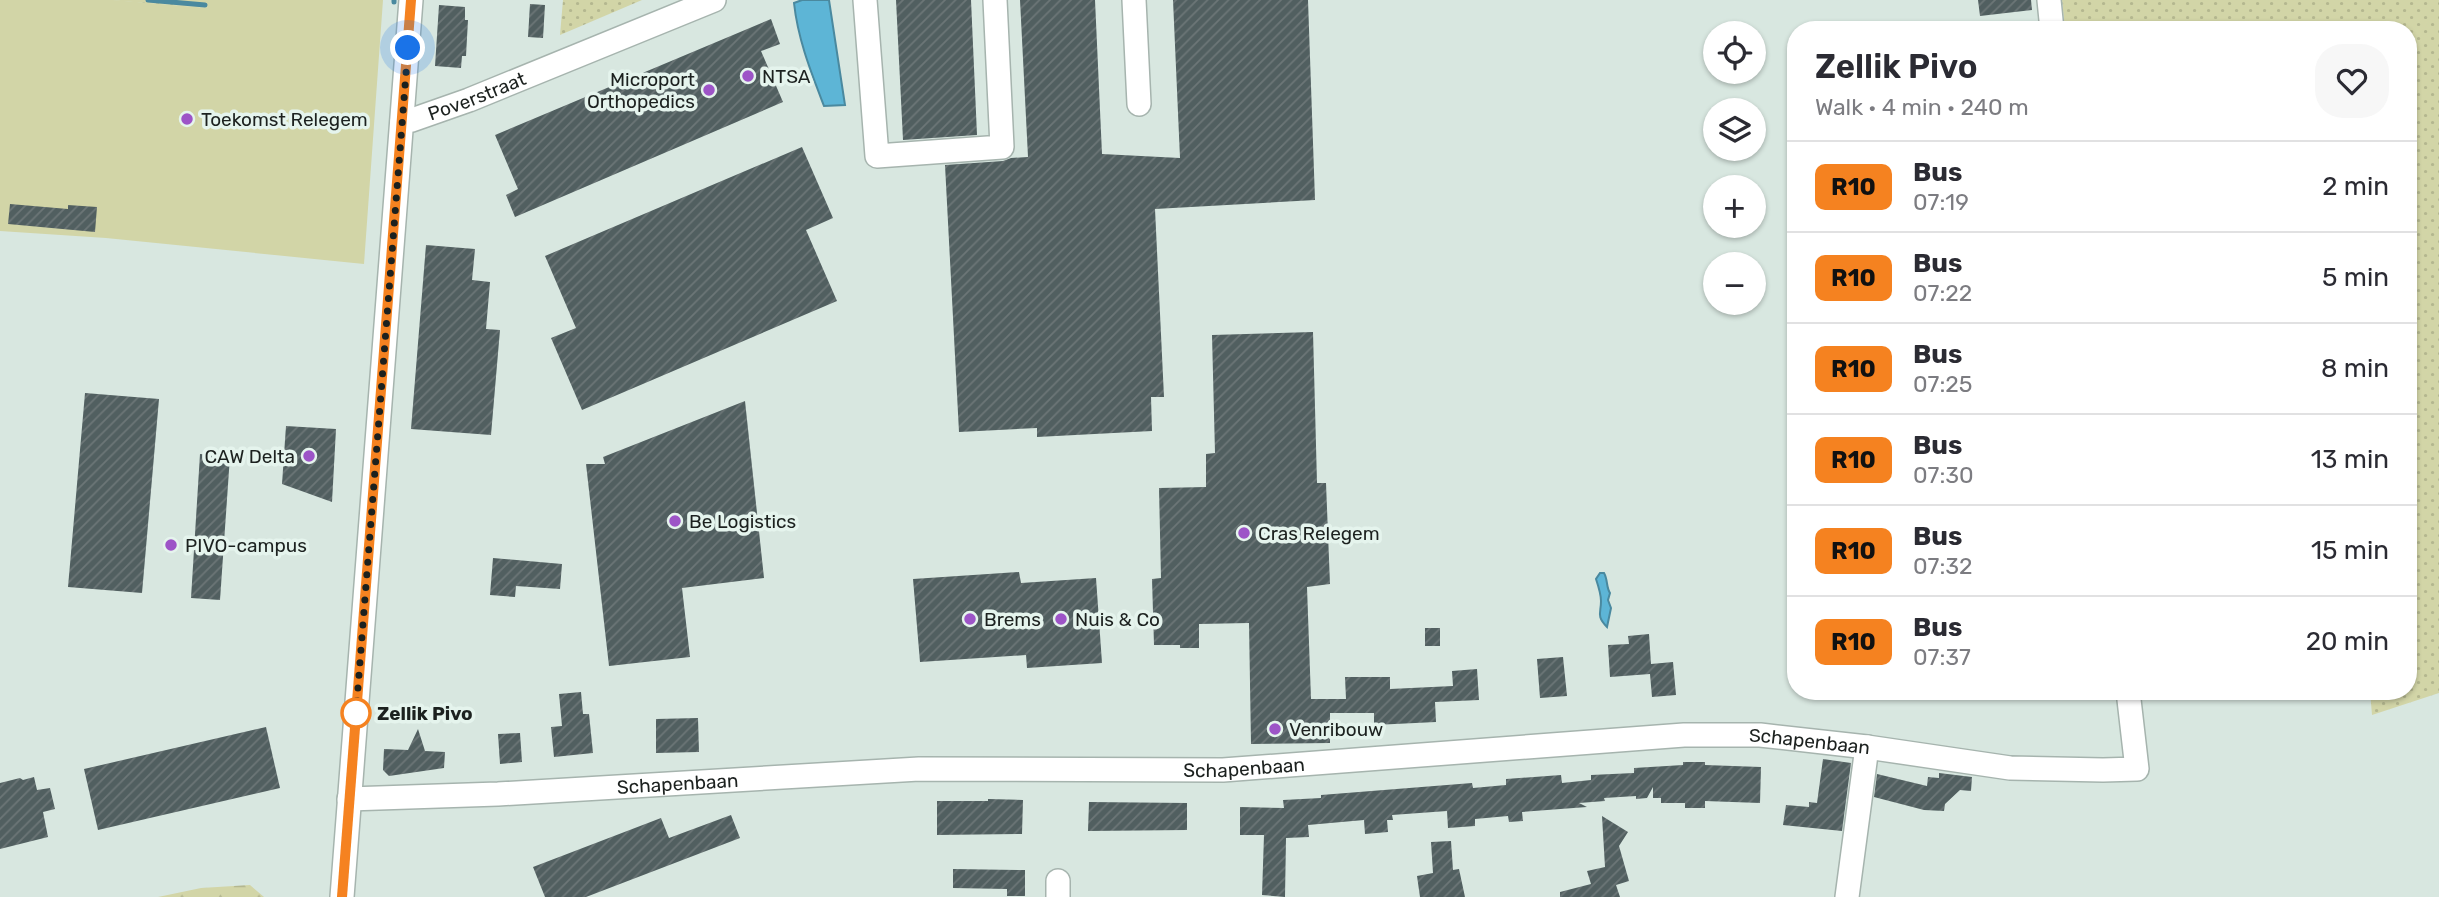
<!DOCTYPE html>
<html lang="en">
<head>
<meta charset="utf-8">
<style>
	:root { --surface:#fff; --page:#f7f7f7; --text:#2b2b33; --muted:#7c7c81; --line:#e1e1e2 }
	body { margin:0; font-family:Rubik,sans-serif; background:var(--page); color:var(--text); height:100vh; display:flex; flex-direction:column; font-size:26px; white-space:nowrap }
	* { box-sizing:border-box; margin:0 }
	p { font-size:23px; color:var(--muted) }
	.icon { flex:none; width:38px; height:38px; fill:none; stroke:currentColor; stroke-width:2; stroke-linecap:round; stroke-linejoin:round }
	.map { position:relative; flex:1; overflow:hidden }
	.panel { position:absolute; left:1787px; top:21px; width:630px; height:679px; display:flex; flex-direction:column; background:var(--surface); border-radius:28px; box-shadow:0 2px 5px #0004 }
	.panel>* { flex:none }
	.badge { padding:0 14px; border-radius:10px; font-size:24px; line-height:46px }
	.buttons { position:absolute; left:1703px; top:21px; display:grid; gap:14px }
	.buttons a { display:grid; place-items:center; width:63px; height:63px; border-radius:50%; background:var(--surface); box-shadow:0 2px 5px #0004; font-size:35px }
	.you { position:absolute; width:35px; height:35px; margin:-18px; border:5px solid #fff; border-radius:50%; background:#1a73e8; box-shadow:0 0 0 10px #1a73e833 }
	.map>.badge { position:absolute; translate:-50% -50%; box-shadow:0 0 0 4px #fff }
	.round { display:grid; place-items:center; flex:none; width:74px; height:74px; border-radius:28px; background:var(--page) }
	.summary { display:flex; align-items:center; justify-content:space-between; height:119px; padding:0 28px }
	h1 { font-size:33px; font-weight:600; line-height:52px }
	ul { padding:0; list-style:none }
	li { display:flex; align-items:center; gap:21px; height:91px; padding:0 28px; border-top:2px solid var(--line) }
	li div { flex:1 }
	li b { display:block; font-size:26px }
	li em { font-style:normal }
	li .badge { min-width:77px; font-weight:700; text-align:center }
	.map>svg:first-child { display:block }
</style>
</head>
<body>
<div class="map">
<svg width="2439" height="897" viewBox="0 0 2439 897">
	<defs>
		<pattern id="grass-dots" width="8" height="8" patternUnits="userSpaceOnUse" patternTransform="scale(1.75)"><rect width="8" height="8" fill="#d2d5a7"/><path d="M2 2h.1M6 6h.1" fill="none" stroke="#b4b78f" stroke-width="1.8" stroke-linecap="round"/></pattern>
		<pattern id="forest-firs" width="22" height="20" patternUnits="userSpaceOnUse" patternTransform="scale(1.75)"><rect width="22" height="20" fill="#d2d5a7"/><path d="M5 1l3.5 6h-7zM16 11l3.5 6h-7z" fill="#b4b78f"/></pattern>
		<pattern id="building-hatch" width="6" height="6" patternUnits="userSpaceOnUse" patternTransform="scale(1.75)"><rect width="6" height="6" fill="#515f60"/><path d="M-1 1l2-2M0 6l6-6M5 7l2-2" fill="none" stroke="#6c7677"/></pattern>
	</defs>
	<rect width="100%" height="100%" fill="#d8e7e0"/>
	<g fill="url(#grass-dots)">
		<polygon points="108,0 210,0 209,8"/>
		<polygon points="563,0 642,0 560,35"/>
		<polygon points="2062,0 2439,0 2439,693 2372,715 2370,691 2408,691 2408,30 2065,30"/>
	</g>
	<polygon fill="url(#forest-firs)" points="250,885 264,897 158,897 201,888"/>
	<polygon fill="#d2d5a7" points="0,0 113,0 208,8 209,0 383,0 364,264 106,238 0,231"/>
	<g fill="#5db5d6" stroke="#4a899f" stroke-width="2">
		<path d="M802 0H829L845 105 824 106C811 72 798 40 794 3Z"/>
		<path d="M1600 573H1604C1608 580 1606 587 1610 593L1608 600 1611 608 1607 627C1596 616 1601 613 1601 601 1601 595 1598 585 1596 579Z"/>
	</g>
	<g fill="none" stroke-linecap="round" stroke-linejoin="round">
		<g stroke="#4a899f" stroke-width="5">
			<polyline points="148,0 205,5"/>
			<polyline points="394,2 394,0"/>
		</g>
	</g>
	<g fill="url(#building-hatch)">
		<polygon points="896,0 971,0 977,135 903,140"/>
		<polygon points="1020,0 1095,0 1102,154 1180,158 1173,0 1308,0 1315,200 1155,209 1164,397 1151,397 1152,431 1037,437 1037,428 959,432 945,165 1003,161 1011,158 1028,157"/>
		<polygon points="1978,0 2031,0 2032,10 1980,16"/>
		<polygon points="530,4 545,5 543,38 528,37"/>
		<polygon points="439,5 465,7 465,20 468,20 466,56 462,56 461,68 435,66"/>
		<polygon points="771,19 780,44 761,51 783,102 515,217 506,195 518,189 495,135"/>
		<polygon points="802,147 833,218 806,230 837,301 582,410 551,338 576,328 545,256"/>
		<polygon points="10,204 68,209 68,205 97,207 95,232 8,224"/>
		<polygon points="426,245 475,249 472,280 490,282 486,329 500,330 491,435 411,429"/>
		<polygon points="1313,332 1317,483 1326,483 1330,584 1307,587 1311,699 1346,699 1345,677 1390,677 1390,689 1453,686 1452,671 1477,669 1479,700 1435,702 1436,722 1374,725 1374,713 1330,713 1330,743 1251,744 1249,623 1199,624 1199,648 1180,648 1180,645 1154,645 1152,579 1161,578 1159,488 1206,487 1206,454 1215,453 1212,335"/>
		<polygon points="85,393 159,399 142,593 68,587"/>
		<polygon points="745,401 764,578 682,588 690,657 609,666 586,464 605,464 603,457"/>
		<polygon points="286,426 336,429 332,502 282,484"/>
		<polygon points="200,454 230,456 220,600 191,598"/>
		<polygon points="493,558 562,564 560,589 516,586 515,597 490,595"/>
		<polygon points="1019,572 1021,583 1096,578 1102,663 1027,668 1026,655 920,662 913,579"/>
		<rect x="1425" y="628" width="15" height="18"/>
		<polygon points="1649,634 1651,664 1673,662 1676,695 1652,697 1650,674 1610,677 1608,645 1629,644 1628,636"/>
		<polygon points="1563,657 1567,696 1540,698 1537,659"/>
		<polygon points="581,692 583,714 589,714 593,753 554,757 551,727 562,726 559,694"/>
		<polygon points="698,718 699,752 656,753 656,719"/>
		<polygon points="266,727 280,788 98,830 84,769"/>
		<polygon points="418,729 425,751 445,752 444,768 389,776 383,770 384,749 408,750"/>
		<polygon points="520,733 522,762 500,764 498,734"/>
		<polygon points="1823,759 1851,763 1842,831 1783,825 1786,805 1809,807 1809,802 1817,803"/>
		<polygon points="1683,762 1705,762 1705,765 1761,767 1760,803 1705,801 1705,808 1685,808 1685,803 1661,803 1661,798 1653,798 1653,787 1647,798 1636,799 1636,796 1604,798 1605,801 1579,803 1587,807 1522,812 1523,821 1509,822 1508,816 1475,819 1475,826 1448,828 1447,811 1392,815 1393,820 1387,820 1388,832 1365,834 1364,820 1308,825 1309,837 1286,838 1285,897 1262,895 1264,835 1240,835 1240,807 1284,808 1283,800 1321,798 1321,795 1472,783 1473,788 1506,785 1506,779 1561,775 1562,783 1591,780 1591,775 1634,773 1634,768 1683,765"/>
		<polygon points="1939,773 1972,777 1971,791 1960,790 1945,804 1944,811 1924,810 1874,797 1877,774 1927,786 1928,777 1939,778"/>
		<polygon points="34,777 37,790 50,788 55,809 43,812 48,837 0,849 0,783 20,778 23,780"/>
		<polygon points="988,799 1023,800 1022,834 937,835 937,801 988,801"/>
		<polygon points="1089,802 1187,803 1187,830 1088,831"/>
		<polygon points="731,815 740,838 586,897 545,897 533,867 661,818 669,838"/>
		<polygon points="1602,816 1628,832 1619,846 1629,881 1616,885 1620,897 1560,897 1560,892 1591,884 1587,871 1605,867"/>
		<polygon points="1451,841 1453,870 1459,869 1465,897 1420,897 1417,876 1433,873 1431,842"/>
		<polygon points="953,869 1025,870 1025,896 1007,896 1007,889 953,888"/>
	</g>
	<g fill="none" stroke-linecap="round" stroke-linejoin="round">
		<defs>
			<g id="minor">
				<polyline points="865,0 877,156 1002,147 995,0"/>
				<polyline points="1134,0 1139,104"/>
				<polyline points="2049,0 2052,30"/>
				<path id="s1" d="M402 121 412 120 469 100 714 0"/>
				<path id="s2" d="M349 799 498 794 919 769 1223 770 1684 735H1760L1867 747 2010 768 2103 770 2137 769 2128 691"/>
				<polyline points="342,897 411,0"/>
				<polyline points="1058,897 1058,881"/>
				<polyline points="1847,897 1867,747"/>
			</g>
		</defs>
		<use href="#minor" stroke="#a6b4ae" stroke-width="26"/>
		<use href="#minor" stroke="#fff" stroke-width="23"/>
	</g>
	<g fill="none" stroke-linecap="round" stroke-linejoin="round">
		<defs>
			<polyline id="line" points="342,897 411,0"/>
		</defs>
		<use href="#line" stroke="#fff" stroke-width="16"/>
		<use href="#line" stroke="#f58220" stroke-width="10"/>
		<polyline stroke="#1c211f" stroke-width="7" stroke-dasharray="0 12.6" points="356,713 408,48"/>
	</g>
	<g fill="#9d54c7" stroke="#e5f4ed" stroke-width="2.5">
		<circle cx="748" cy="76" r="7"/>
		<circle cx="709" cy="90" r="7"/>
		<circle cx="187" cy="119" r="7"/>
		<circle cx="309" cy="456" r="7"/>
		<circle cx="675" cy="521" r="7"/>
		<circle cx="1244" cy="533" r="7"/>
		<circle cx="171" cy="545" r="7"/>
		<circle cx="970" cy="619" r="7"/>
		<circle cx="1061" cy="619" r="7"/>
		<circle cx="1275" cy="729" r="7"/>
	</g>
	<circle fill="#fff" stroke="#f58220" stroke-width="3.5" cx="356" cy="713" r="14"/>
	<g text-anchor="middle" dominant-baseline="central" stroke-width="7" stroke-linejoin="round" paint-order="stroke">
		<g font-size="19" fill="#1c211f" stroke="#e5f4ed" text-anchor="start">
			<text x="762" y="76">NTSA</text>
			<text x="695" y="79" text-anchor="end">Microport<tspan x="695" dy="22">Orthopedics</tspan></text>
			<text x="201" y="119">Toekomst Relegem</text>
			<text x="295" y="456" text-anchor="end">CAW Delta</text>
			<text x="689" y="521">Be Logistics</text>
			<text x="1258" y="533">Cras Relegem</text>
			<text x="185" y="545">PIVO-campus</text>
			<text x="984" y="619">Brems</text>
			<text x="1075" y="619">Nuis &amp; Co</text>
			<text x="1289" y="729">Venribouw</text>
		</g>
		<g font-size="19" fill="#1c211f" stroke="#e5f4ed">
			<text stroke="none"><textPath href="#s1" startOffset="79">Poverstraat</textPath></text>
			<text stroke="none"><textPath href="#s2" startOffset="1463">Schapenbaan</textPath></text>
			<text stroke="none"><textPath href="#s2" startOffset="896">Schapenbaan</textPath></text>
			<text stroke="none"><textPath href="#s2" startOffset="329">Schapenbaan</textPath></text>
		</g>
		<g font-size="19" font-weight="bold" fill="#1c211f" stroke="#e5f4ed" text-anchor="start">
			<text x="377" y="713">Zellik Pivo</text>
		</g>
	</g>
</svg>
<div class="buttons">
<a><svg class="icon" aria-label="locate" viewBox="0 0 24 24"><circle cx="12" cy="12" r="6"/><path d="M12 2v4M12 18v4M2 12h4M18 12h4"/></svg></a>
<a><svg class="icon" aria-label="layers" viewBox="0 0 24 24"><path d="M12 4l9 5-9 5-9-5zM3 14l9 5 9-5"/></svg></a>
<a>+</a>
<a>−</a>
</div>
<div class="you" style="left:408px;top:48px"></div>
<section class="panel">
<div class="summary"><div><h1>Zellik Pivo</h1><p>Walk · 4 min · 240 m</p></div><a class="round"><svg class="icon" aria-label="heart" viewBox="0 0 24 24"><path d="M12 20l-8-8c-3-5 5-10 8-4 3-6 11-1 8 4z"/></svg></a></div>
<ul>
<li><span class="badge" style="background:#f58220;color:#111">R10</span><div><b>Bus</b><p>07:19</p></div><em>2 min</em></li>
<li><span class="badge" style="background:#f58220;color:#111">R10</span><div><b>Bus</b><p>07:22</p></div><em>5 min</em></li>
<li><span class="badge" style="background:#f58220;color:#111">R10</span><div><b>Bus</b><p>07:25</p></div><em>8 min</em></li>
<li><span class="badge" style="background:#f58220;color:#111">R10</span><div><b>Bus</b><p>07:30</p></div><em>13 min</em></li>
<li><span class="badge" style="background:#f58220;color:#111">R10</span><div><b>Bus</b><p>07:32</p></div><em>15 min</em></li>
<li><span class="badge" style="background:#f58220;color:#111">R10</span><div><b>Bus</b><p>07:37</p></div><em>20 min</em></li>
</ul>
</section>
</div>
</body>
</html>
